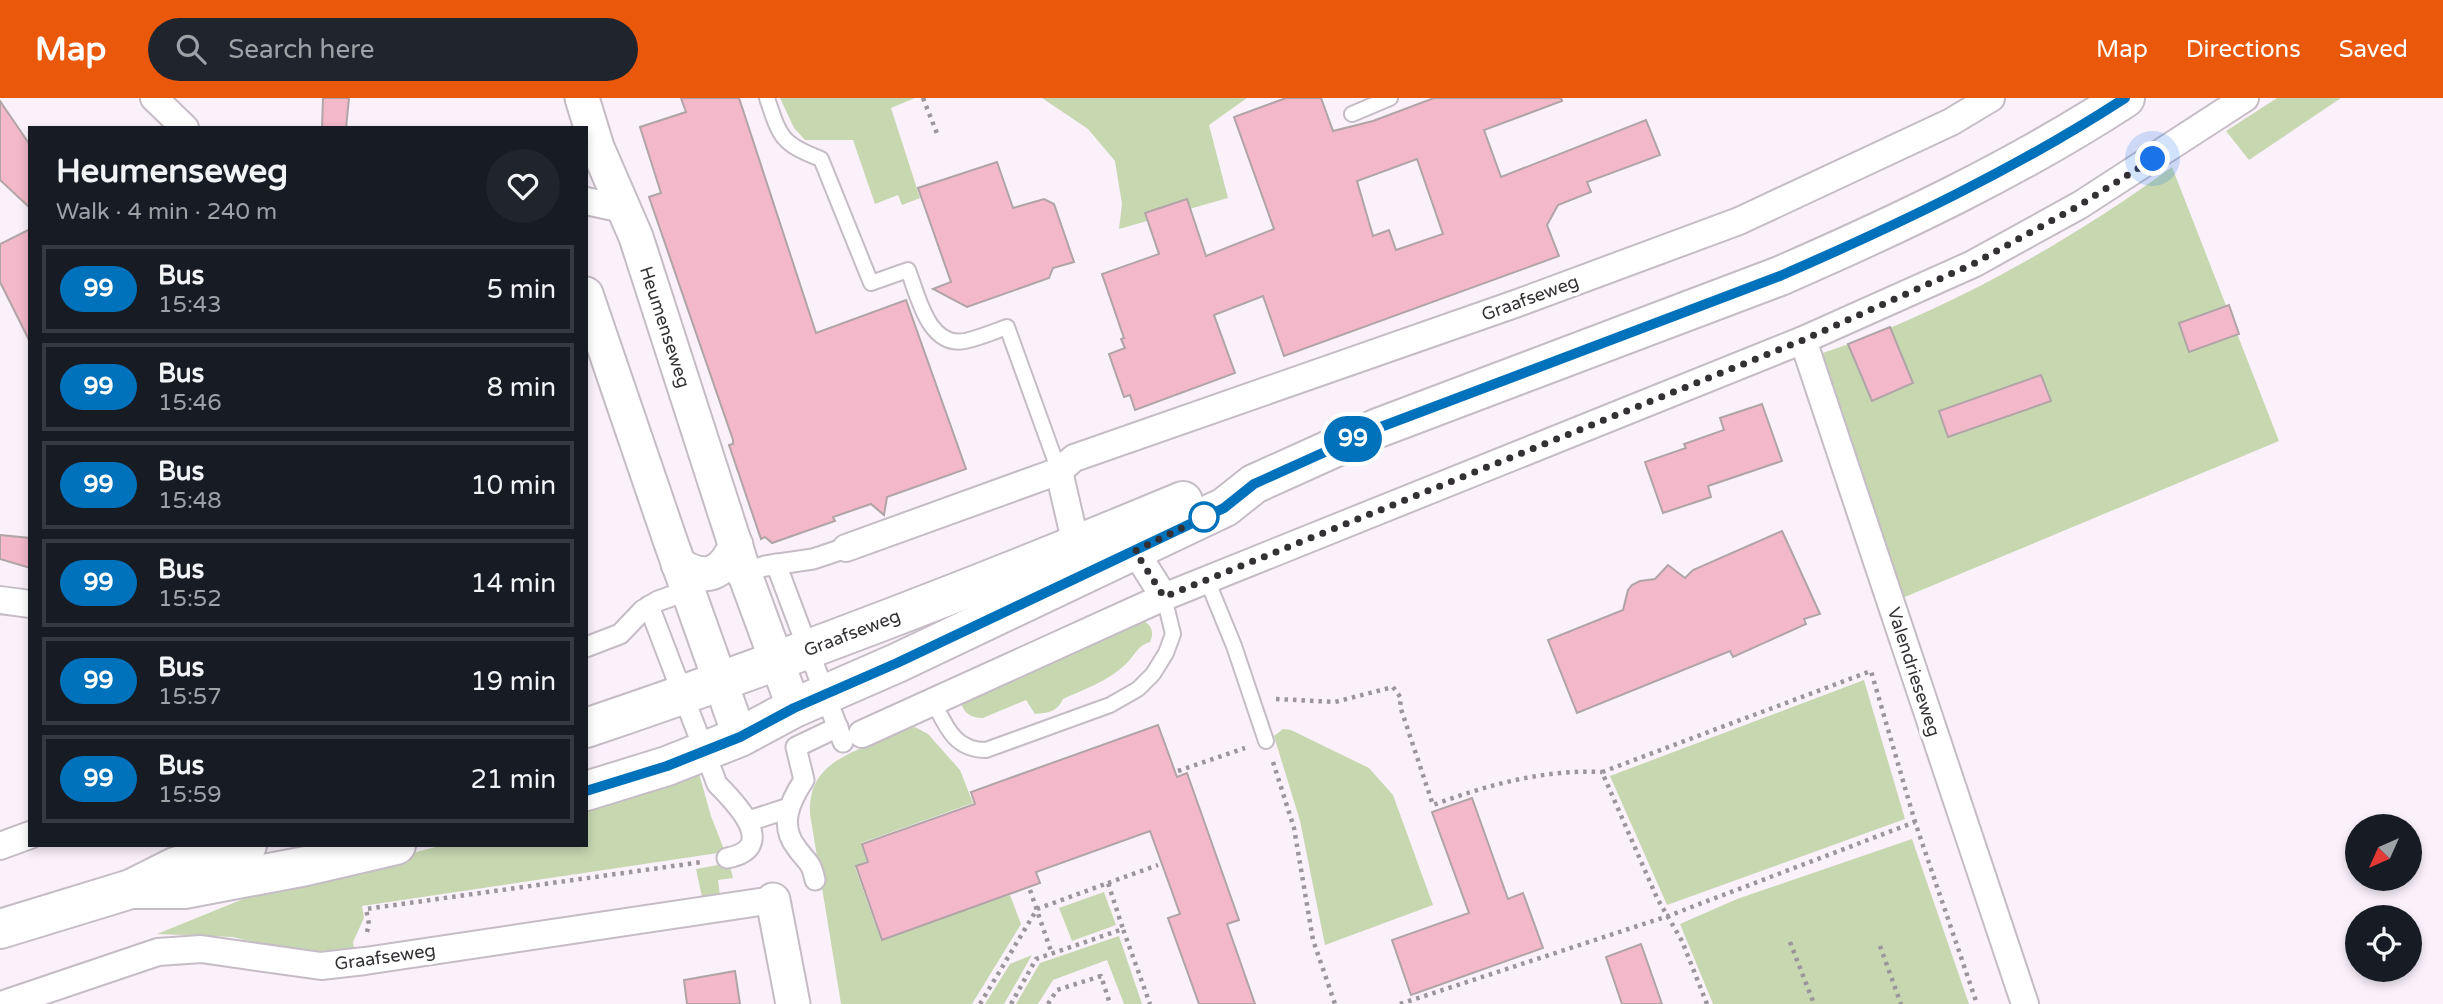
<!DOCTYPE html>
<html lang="en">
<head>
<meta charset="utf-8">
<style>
	:root { --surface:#171b24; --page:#20242c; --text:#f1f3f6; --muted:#9ea1a6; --line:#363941; --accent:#ea580c }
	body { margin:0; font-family:"Varela Round",sans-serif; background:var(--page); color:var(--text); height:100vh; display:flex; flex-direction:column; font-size:26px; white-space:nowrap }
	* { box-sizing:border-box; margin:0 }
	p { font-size:23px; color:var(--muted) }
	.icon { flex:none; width:38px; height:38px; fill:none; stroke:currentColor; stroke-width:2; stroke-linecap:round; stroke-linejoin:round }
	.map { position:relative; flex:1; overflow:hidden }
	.side { position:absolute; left:28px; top:28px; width:560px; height:721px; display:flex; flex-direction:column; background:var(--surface); border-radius:0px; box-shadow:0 4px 10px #0003 }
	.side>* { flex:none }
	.badge { padding:0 14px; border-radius:23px; font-size:24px; line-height:46px }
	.needle { width:46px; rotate:225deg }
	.buttons { position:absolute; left:2345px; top:716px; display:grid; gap:14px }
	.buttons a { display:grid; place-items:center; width:77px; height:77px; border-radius:50%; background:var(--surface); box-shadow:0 4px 10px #0003; font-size:35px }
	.you { position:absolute; width:35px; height:35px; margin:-18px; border:5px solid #fff; border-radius:50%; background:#1a73e8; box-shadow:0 0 0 10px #1a73e833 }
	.map>.badge { position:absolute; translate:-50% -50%; box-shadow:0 0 0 4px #fff }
	.round { display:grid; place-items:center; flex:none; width:74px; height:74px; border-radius:37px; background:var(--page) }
	.summary { display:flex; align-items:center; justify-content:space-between; height:119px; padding:0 28px }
	h1 { font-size:33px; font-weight:700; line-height:52px }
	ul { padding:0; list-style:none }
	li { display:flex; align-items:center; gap:21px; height:88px; margin:0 14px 10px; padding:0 14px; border:4px solid var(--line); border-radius:0px }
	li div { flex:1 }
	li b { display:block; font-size:26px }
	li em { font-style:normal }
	li .badge { min-width:77px; font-weight:700; text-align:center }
	header { display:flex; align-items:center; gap:42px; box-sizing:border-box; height:98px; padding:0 35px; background:var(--accent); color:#fff }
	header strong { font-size:33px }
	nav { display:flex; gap:38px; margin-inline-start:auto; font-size:24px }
	.search { width:490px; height:63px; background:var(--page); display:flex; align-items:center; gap:18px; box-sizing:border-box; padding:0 24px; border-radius:38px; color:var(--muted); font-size:26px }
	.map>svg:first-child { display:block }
</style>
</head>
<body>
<header>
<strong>Map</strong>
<div class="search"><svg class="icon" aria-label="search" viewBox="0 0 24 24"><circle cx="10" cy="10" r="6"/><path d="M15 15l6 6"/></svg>Search here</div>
<nav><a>Map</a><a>Directions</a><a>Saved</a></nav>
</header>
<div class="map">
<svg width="2443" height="906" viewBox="0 0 2443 906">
	<rect width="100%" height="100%" fill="#faf1fb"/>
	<g fill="#c7d8b1">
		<polygon points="780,0 915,0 891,10 920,100 902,107 898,97 875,106 853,42 805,42 794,30"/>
		<polygon points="1042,0 1247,0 1209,27 1228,100 1119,131 1122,106 1115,63 1088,31"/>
		<polygon points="2277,0 2341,0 2249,62 2226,33"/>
		<path d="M2172 69 2279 343 1900 501 1817 257C1944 215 2064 147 2172 69Z"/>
		<path d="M1140 521C1151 526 1155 533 1150 544 1138 547 1135 557 1126 566 1108 583 1085 591 1063 601 1057 614 1048 615 1035 616L1026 602 983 620C970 620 964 615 960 603Z"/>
		<polygon points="1864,582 1905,721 1667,807 1610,678"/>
		<path d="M915 629 928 636 960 672 973 705 861 745 867 763 855 769 881 842 1010 797 1021 826 972 906H841L810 716C808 672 839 659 874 645 887 639 901 632 915 629Z"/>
		<polygon points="1283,631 1291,632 1369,670 1393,697 1433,807 1325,847 1300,723 1274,638"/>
		<polygon points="698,672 711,718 725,754 362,808 364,820 353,844 354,850 310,854 281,851 233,839 157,836 253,797 443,747 586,747 586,710"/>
		<polygon points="1912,741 1969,906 1713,906 1680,826 1737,801"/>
		<polygon points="729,765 733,780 718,782 720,798 702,799 696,771"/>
		<polygon points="1104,794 1116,827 1072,843 1059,810"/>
		<polygon points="1119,838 1142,906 1124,906 1107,862 1053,882 1038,906 1016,906 1040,865"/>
		<polygon points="1032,857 1004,906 985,906 1010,866"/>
	</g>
	<g fill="#f3b8ca" stroke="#b1a4a7" stroke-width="2" fill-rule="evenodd">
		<polygon points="323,0 349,0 346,30 322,30"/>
		<polygon points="681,0 739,0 816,235 906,202 966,371 887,399 884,417 871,406 833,419 835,423 772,445 765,439 761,441 729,347 733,346 733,342 649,99 661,95 640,29 686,14"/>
		<path d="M1286 0H1321L1333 33 1373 23 1434 0H1561L1562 3 1484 32 1501 79 1646 22 1660 57 1587 84 1591 94 1558 107 1547 127 1559 158 1284 258 1263 198 1214 217 1235 275 1135 312 1130 297 1124 299 1109 256 1125 250 1121 241 1124 240 1102 176 1159 156 1145 115 1187 101 1206 158 1274 131 1234 19ZM1417 61 1443 136 1396 152 1389 132 1373 138 1357 83Z"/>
		<polygon points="0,3 30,47 30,110 0,82"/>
		<polygon points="997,64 1013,110 1044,101 1054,106 1074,164 1053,170 1049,180 967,209 933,191 951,184 918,90"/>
		<polygon points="30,131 30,244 0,184 0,146"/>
		<polygon points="2229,207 2239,236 2189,254 2179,225"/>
		<polygon points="1890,229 1913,285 1872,303 1848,246"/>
		<polygon points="2041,277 2051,303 1948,339 1939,313"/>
		<polygon points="1762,306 1782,363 1708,388 1711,399 1663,415 1645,364 1686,350 1684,346 1724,332 1720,320"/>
		<polygon points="1782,433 1820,516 1804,521 1806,526 1733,559 1730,553 1577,615 1548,542 1623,512 1628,492 1632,487 1640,483 1655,481 1668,467 1685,480 1693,472"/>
		<polygon points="0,437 30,440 30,470 0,461"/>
		<polygon points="1158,627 1177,679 1187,675 1239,822 1227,826 1255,906 1199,906 1168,820 1180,816 1150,733 1036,774 1040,785 882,842 856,768 868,764 862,746 975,706 971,694"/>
		<polygon points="1472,700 1508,801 1523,795 1543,850 1411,897 1392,842 1469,815 1432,714"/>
		<polygon points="1641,846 1662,906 1622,906 1606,859"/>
		<polygon points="735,873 740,906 687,906 684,882"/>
	</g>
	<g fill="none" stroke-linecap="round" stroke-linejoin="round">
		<defs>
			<g id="service">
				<path d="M767 0C780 39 781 46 821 61L871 185 908 172C918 197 928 250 965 243 979 240 993 234 1007 229L1059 373"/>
				<polyline points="1352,16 1390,0"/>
				<polyline points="1207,482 1234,548 1266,643"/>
				<path d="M933 603C946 628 954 652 986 652L1110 607 1138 591 1153 576 1166 555 1173 536 1164 499"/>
			</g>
			<g id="pedestrian">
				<polyline points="776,466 843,644"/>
				<polyline points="735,477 765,468 813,461 846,450"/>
				<path d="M649 508 717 686C736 705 780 750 727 760"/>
				<polyline points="586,549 620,536 643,512 658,503 697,489"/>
				<polyline points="749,723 789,710"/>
				<path d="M815 782C811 762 806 764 796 749 779 727 790 703 804 682L796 649 838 629"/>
			</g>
			<g id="minor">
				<polyline points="154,0 185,30"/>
				<polyline points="586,103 623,111"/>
				<polyline points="1803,242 2025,906"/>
				<polyline points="1059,373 1076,447"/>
				<polyline points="846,450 1059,373 1074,360 1515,206 1739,123 1951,24 1991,0"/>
				<polyline points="1135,453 1164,499"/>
				<polyline points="0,502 30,506"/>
				<polyline points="862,636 1164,499 1803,242 1973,166 2080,107 2245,0"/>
				<polyline points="0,748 30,737"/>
				<polyline points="4,906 158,854 201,851 321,868 365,863 773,802"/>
			</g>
			<g id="tertiary">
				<polyline points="582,0 597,49 636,139 744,474 794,610"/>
				<polyline points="586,196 670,442 740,639"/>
				<path d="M678 466C706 484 722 477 736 447"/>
				<polyline points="773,802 793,906"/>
			</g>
			<g id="primary">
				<path d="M586 630C788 562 986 485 1183 403"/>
				<path d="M586 693 667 668 740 639 794 610 897 565 1225 409 1254 386 1378 330 1780 178C1899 126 2016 71 2125 0"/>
				<polyline points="131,791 184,791 306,768 396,747"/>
				<polyline points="0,831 131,791 175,769 247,747"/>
			</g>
		</defs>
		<use href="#service" stroke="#c5bcc6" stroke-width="18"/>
		<use href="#pedestrian" stroke="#c5bcc6" stroke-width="23"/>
		<use href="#minor" stroke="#c5bcc6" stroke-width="30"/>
		<use href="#tertiary" stroke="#c5bcc6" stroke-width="37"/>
		<use href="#primary" stroke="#c5bcc6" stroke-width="42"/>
		<g stroke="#9b959c" stroke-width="4.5" stroke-dasharray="3.5 5" stroke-linecap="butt">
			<polyline points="923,0 938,38"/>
			<path d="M1276 601 1335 604 1393 589 1401 600 1400 608 1433 707C1487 687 1545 671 1602 674"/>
			<polyline points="1273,664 1294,730 1313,842 1335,906"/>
			<polyline points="1178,673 1245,650"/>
			<polyline points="1108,785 1158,767"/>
			<polyline points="1030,792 1052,856"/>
			<polyline points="367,834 369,826 366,811 702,764"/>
			<polyline points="1790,844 1814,906"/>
			<polyline points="1880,848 1901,906"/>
			<polyline points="980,906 1037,811 1108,785 1123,831"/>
			<polyline points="1011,906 1036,861 1123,831 1150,906"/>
			<polyline points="1048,906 1057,892 1101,878 1110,906"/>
			<polyline points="1400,906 1668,818 1915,724 1977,906"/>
			<polyline points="1707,906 1682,843 1657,800 1602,674 1871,573 1915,724"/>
		</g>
		<use href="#service" stroke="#fff" stroke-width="14"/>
		<use href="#pedestrian" stroke="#fff" stroke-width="19"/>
		<use href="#minor" stroke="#fff" stroke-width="26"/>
		<use href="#tertiary" stroke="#fff" stroke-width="33"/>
		<use href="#primary" stroke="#fff" stroke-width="38"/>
	</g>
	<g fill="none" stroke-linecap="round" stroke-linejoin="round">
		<defs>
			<path id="line" d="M586 693 667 668 740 639 794 610 897 565 1224 410 1254 386 1378 330 1780 178C1899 126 2016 71 2125 0"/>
		</defs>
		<use href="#line" stroke="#fff" stroke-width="16"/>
		<use href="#line" stroke="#0072bc" stroke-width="10"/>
		<polyline stroke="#343135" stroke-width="7" stroke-dasharray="0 12.6" points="1204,419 1135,453 1164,499 1803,242 1973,166 2080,107 2153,61"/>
	</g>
	<circle fill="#fff" stroke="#0072bc" stroke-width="3.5" cx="1204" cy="419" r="14"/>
	<g text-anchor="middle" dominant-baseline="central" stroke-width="7" stroke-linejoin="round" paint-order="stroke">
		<g font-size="18" fill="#343135" stroke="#fff">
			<text transform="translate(1530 200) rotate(-20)">Graafseweg</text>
			<text transform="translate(665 229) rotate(72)">Heumenseweg</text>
			<text transform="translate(852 535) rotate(-21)">Graafseweg</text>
			<text transform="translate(1914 574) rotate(72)">Valendrieseweg</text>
			<text transform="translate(385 859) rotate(-8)">Graafseweg</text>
		</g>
	</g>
</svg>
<div class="buttons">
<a><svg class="needle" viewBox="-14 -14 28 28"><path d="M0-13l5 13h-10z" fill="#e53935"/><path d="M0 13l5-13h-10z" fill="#9ea1a6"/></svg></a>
<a><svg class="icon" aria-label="locate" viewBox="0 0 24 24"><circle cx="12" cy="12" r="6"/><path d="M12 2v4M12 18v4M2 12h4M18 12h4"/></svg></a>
</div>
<div class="you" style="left:2153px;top:61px"></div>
<b class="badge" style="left:1353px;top:341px;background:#0072bc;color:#fff">99</b>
<section class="side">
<div class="summary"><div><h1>Heumenseweg</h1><p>Walk · 4 min · 240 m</p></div><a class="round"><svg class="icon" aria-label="heart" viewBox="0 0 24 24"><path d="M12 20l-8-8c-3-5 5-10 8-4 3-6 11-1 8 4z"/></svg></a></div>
<ul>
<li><span class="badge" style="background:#0072bc;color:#fff">99</span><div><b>Bus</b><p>15:43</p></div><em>5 min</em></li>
<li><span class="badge" style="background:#0072bc;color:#fff">99</span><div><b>Bus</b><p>15:46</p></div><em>8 min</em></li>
<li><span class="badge" style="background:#0072bc;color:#fff">99</span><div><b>Bus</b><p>15:48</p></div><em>10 min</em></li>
<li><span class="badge" style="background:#0072bc;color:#fff">99</span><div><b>Bus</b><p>15:52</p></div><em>14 min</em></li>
<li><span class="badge" style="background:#0072bc;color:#fff">99</span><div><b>Bus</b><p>15:57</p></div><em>19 min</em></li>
<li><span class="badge" style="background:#0072bc;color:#fff">99</span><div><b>Bus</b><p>15:59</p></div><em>21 min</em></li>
</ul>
</section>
</div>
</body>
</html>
